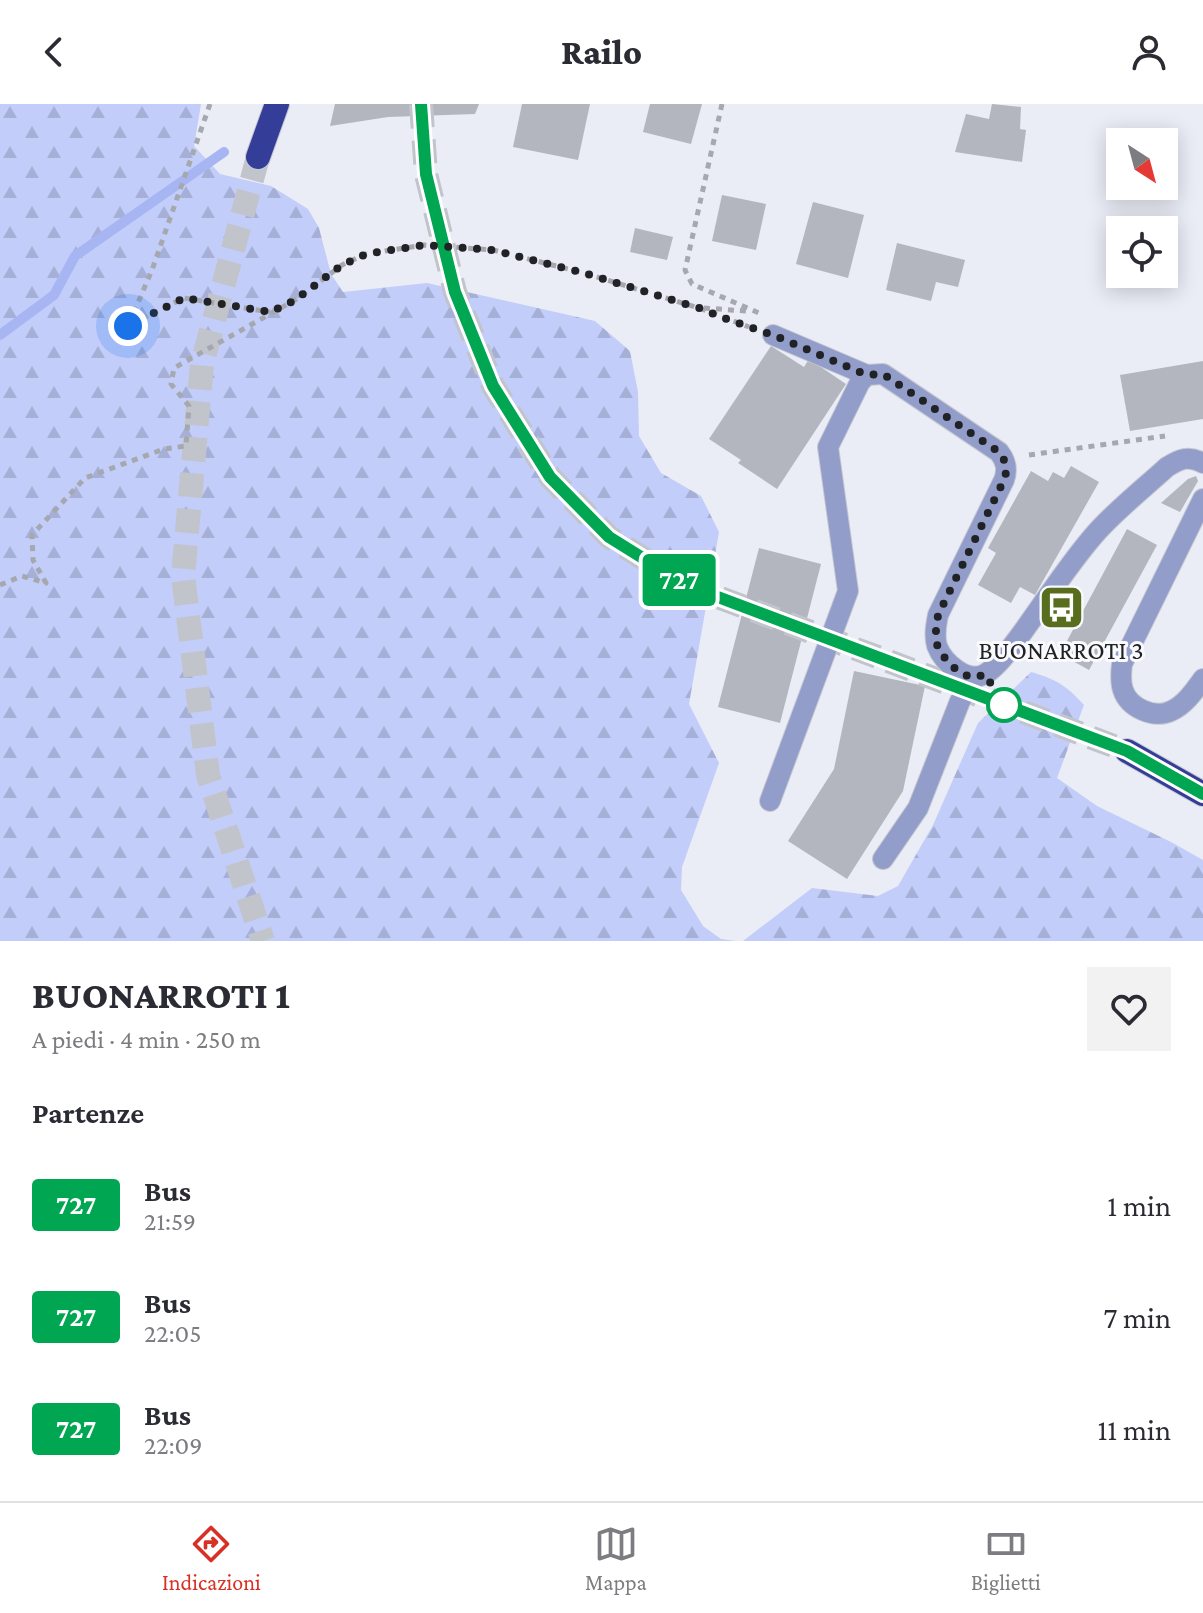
<!DOCTYPE html>
<html lang="it">
<head>
<meta charset="utf-8">
<style>
	:root { --surface:#fff; --page:#f2f2f3; --text:#2b2b33; --muted:#7c7c81; --line:#e1e1e2; --accent:#d93025 }
	body { margin:0; font-family:"Crimson Pro",serif; background:var(--page); color:var(--text); height:100vh; display:flex; flex-direction:column; font-size:30px; white-space:nowrap }
	* { box-sizing:border-box; margin:0 }
	p { font-size:26px; color:var(--muted) }
	.icon { flex:none; width:44px; height:44px; fill:none; stroke:currentColor; stroke-width:2; stroke-linecap:round; stroke-linejoin:round }
	.map { position:relative; height:837px; overflow:hidden }
	.sheet { display:flex; flex-direction:column; background:var(--surface); flex:1 }
	.sheet>* { flex:none }
	.badge { padding:0 16px; border-radius:6px; font-size:28px; line-height:52px }
	.needle { width:52px; rotate:144deg }
	.tools { position:absolute; left:1106px; top:24px; display:grid; gap:16px }
	.tools a { display:grid; place-items:center; width:72px; height:72px; border-radius:0px; background:var(--surface); box-shadow:0 4px 20px #0003; font-size:40px }
	.you { position:absolute; width:40px; height:40px; margin:-20px; border:6px solid #fff; border-radius:50%; background:#1a73e8; box-shadow:0 0 0 12px #1a73e833 }
	.map>.badge { position:absolute; translate:-50% -50%; box-shadow:0 0 0 4px #fff }
	h2 { padding:0 32px; font-size:30px; line-height:72px }
	.round { display:grid; place-items:center; flex:none; width:84px; height:84px; border-radius:0px; background:var(--page) }
	.head { display:flex; align-items:center; justify-content:space-between; height:136px; padding:0 32px }
	h1 { font-size:38px; font-weight:800; line-height:60px }
	ul { padding:0; list-style:none }
	li { display:flex; align-items:center; gap:24px; height:112px; padding:0 32px }
	li div { flex:1 }
	li b { display:block; font-size:30px }
	li em { font-style:normal }
	li .badge { min-width:88px; font-weight:700; text-align:center }
	header { display:flex; justify-content:space-between; align-items:center; height:104px; padding:0 32px; background:var(--surface); font-size:36px; font-weight:800 }
	.tabs { display:flex; justify-content:space-around; align-items:center; height:112px; border-top:2px solid var(--line); background:var(--surface); font-size:22px; color:var(--muted) }
	.tabs a { display:grid; justify-items:center; gap:4px }
	.tabs .selected { color:var(--accent) }
	.map>svg:first-child { display:block }
</style>
</head>
<body>
<header><svg class="icon" aria-label="back" viewBox="0 0 24 24"><path d="M15 5l-7 7 7 7"/></svg>Railo<svg class="icon" aria-label="person" viewBox="0 0 24 24"><circle cx="12" cy="8" r="4"/><path d="M4 21q1-7 8-7t8 7"/></svg></header>
<div class="map">
<svg width="1203" height="837" viewBox="0 0 1203 837">
	<defs>
		<pattern id="forest-firs" width="22" height="20" patternUnits="userSpaceOnUse" patternTransform="scale(2)"><rect width="22" height="20" fill="#c2cdfa"/><path d="M5 1l3.5 6h-7zM16 11l3.5 6h-7z" fill="#a6b0d6"/></pattern>
	</defs>
	<rect width="100%" height="100%" fill="#eaedf6"/>
	<g fill="url(#forest-firs)">
		<polygon points="0,0 201,0 194,42 220,70 271,82 308,105 319,124 331,170 343,188 427,179 595,217 630,247 638,288 639,332 661,369 701,392 719,428 689,600 719,659 682,763 681,786 703,822 721,835 736,837 0,837"/>
		<path d="M1031 568C1056 575 1067 582 1084 601L1057 674 1097 702 1171 738 1203 756V837H743L812 784 878 792 898 782 933 721 978 619Z"/>
	</g>
	<g fill="none" stroke-linecap="round" stroke-linejoin="round">
		<polyline stroke="#a7b6f2" stroke-width="10" points="0,231 54,191 75,152 224,48"/>
	</g>
	<g fill="#b3b5bf">
		<polygon points="335,0 479,0 475,10 388,13 330,22"/>
		<polygon points="522,0 590,0 578,56 513,43"/>
		<polygon points="650,0 702,0 691,40 643,28"/>
		<polygon points="992,0 1021,3 1020,25 1026,26 1022,58 955,48 966,10 989,15"/>
		<polygon points="722,91 766,100 756,146 712,137"/>
		<polygon points="813,98 864,111 848,174 796,160"/>
		<polygon points="635,124 673,133 667,156 630,148"/>
		<polygon points="897,139 965,156 958,183 936,178 931,197 886,186"/>
		<polygon points="771,242 804,263 809,255 846,280 777,385 738,359 741,356 709,335"/>
		<polygon points="1203,257 1203,315 1130,327 1120,271"/>
		<polygon points="1071,362 1099,378 1035,491 1020,483 1011,499 978,481 996,449 988,444 1031,367 1048,377 1053,368 1064,374"/>
		<polygon points="1196,372 1198,377 1180,408 1161,399 1188,375"/>
		<polygon points="1127,425 1157,441 1089,566 1060,550"/>
		<polygon points="759,444 821,460 780,619 718,603"/>
		<polygon points="854,567 925,582 903,687 847,775 788,737 834,665"/>
	</g>
	<g fill="none" stroke-linecap="round" stroke-linejoin="round">
		<g stroke="#c2c4cc" stroke-width="24" stroke-dasharray="24 12" stroke-linecap="butt">
			<polyline points="421,0 426,70 455,188 493,282 550,373 609,433 686,481 1127,647"/>
			<polyline points="258,53 202,260 183,472 208,671 263,837"/>
		</g>
		<defs>
			<g id="street">
				<polyline points="773,231 867,271"/>
				<path d="M1203 395 1122 560C1121 568 1120 577 1123 586 1129 604 1154 615 1171 607 1185 601 1195 586 1203 575"/>
				<path d="M770 697 848 487 828 343 860 278 867 271 883 270 999 348C1006 357 1008 365 1004 376L938 511C936 521 934 532 937 542 943 558 967 580 985 570 999 562 1012 542 1022 529 1046 496 1068 461 1095 430 1116 406 1143 385 1167 363 1180 355 1188 351 1203 359"/>
				<polyline points="883,755 918,704 960,597 976,573"/>
			</g>
			<g id="highway">
				<polyline points="258,53 277,0"/>
				<polyline points="1127,647 1203,690"/>
			</g>
		</defs>
		<use href="#street" stroke="#c6c8d1" stroke-width="22"/>
		<use href="#highway" stroke="#c6c8d1" stroke-width="26"/>
		<g stroke="#a6a8af" stroke-width="5" stroke-dasharray="6 6" stroke-linecap="butt">
			<polyline points="210,0 152,166 128,222 184,194 270,208"/>
			<polyline points="722,0 685,166 692,180 759,209"/>
			<polyline points="704,204 746,207"/>
			<polyline points="1029,351 1165,332"/>
			<polyline points="0,481 22,472 46,479 33,456 32,431 85,374 164,345 186,342 189,302 171,280 174,264 295,196 342,161 366,150 424,141 493,146 584,169 699,204 749,223"/>
		</g>
		<use href="#street" stroke="#929dca" stroke-width="20"/>
		<use href="#highway" stroke="#343d98" stroke-width="24"/>
	</g>
	<g fill="none" stroke-linecap="round" stroke-linejoin="round">
		<defs>
			<polyline id="line" points="421,0 426,70 455,188 493,282 550,373 609,433 686,481 1127,647 1203,690"/>
		</defs>
		<use href="#line" stroke="#fff" stroke-width="18"/>
		<use href="#line" stroke="#00a651" stroke-width="12"/>
		<path stroke="#212226" stroke-width="8" stroke-dasharray="0 14.4" d="M128 222 184 194 271 208 295 196 342 161 366 150 424 141 493 146 584 169 699 204 732 217 773 231 867 271 883 270 999 348C1006 357 1008 365 1004 376L938 511C937 520 935 529 936 537 939 551 958 572 973 573 978 573 980 572 985 570L1004 601"/>
	</g>
	<defs>
		<symbol id="bus-square" viewBox="-11 -11 22 22"><rect x="-9" y="-9" width="18" height="18" rx="4" fill="#586e1e" stroke="#f9fafe"/><path d="M-5-6H5V4H4V6H2V4H-2V6H-4V4H-5ZM-3.5-4V0h7V-4ZM-3.5 1.2v1.5H-2V1.2ZM2 1.2v1.5H3.5V1.2Z" fill="#fff"/></symbol>
	</defs>
	<g fill-rule="evenodd">
		<use href="#bus-square" x="1036" y="478" width="51" height="51"/>
	</g>
	<circle fill="#fff" stroke="#00a651" stroke-width="4" cx="1004" cy="601" r="16"/>
	<g text-anchor="middle" dominant-baseline="central" stroke-width="6" stroke-linejoin="round" paint-order="stroke">
		<g font-size="26" fill="#212226" stroke="#f9fafe">
			<text x="1061" y="546">BUONARROTI 3</text>
		</g>
	</g>
</svg>
<div class="tools">
<a><svg class="needle" viewBox="-14 -14 28 28"><path d="M0-13l5 13h-10z" fill="#e53935"/><path d="M0 13l5-13h-10z" fill="#7c7c81"/></svg></a>
<a><svg class="icon" aria-label="locate" viewBox="0 0 24 24"><circle cx="12" cy="12" r="6"/><path d="M12 2v4M12 18v4M2 12h4M18 12h4"/></svg></a>
</div>
<div class="you" style="left:128px;top:222px"></div>
<b class="badge" style="left:679px;top:476px;background:#00a651;color:#fff">727</b>
</div>
<section class="sheet">
<div class="head"><div><h1>BUONARROTI 1</h1><p>A piedi · 4 min · 250 m</p></div><a class="round"><svg class="icon" aria-label="heart" viewBox="0 0 24 24"><path d="M12 20l-8-8c-3-5 5-10 8-4 3-6 11-1 8 4z"/></svg></a></div>
<h2>Partenze</h2>
<ul>
<li><span class="badge" style="background:#00a651;color:#fff">727</span><div><b>Bus</b><p>21:59</p></div><em>1 min</em></li>
<li><span class="badge" style="background:#00a651;color:#fff">727</span><div><b>Bus</b><p>22:05</p></div><em>7 min</em></li>
<li><span class="badge" style="background:#00a651;color:#fff">727</span><div><b>Bus</b><p>22:09</p></div><em>11 min</em></li>
</ul>
</section>
<nav class="tabs">
<a class="selected"><svg class="icon" aria-label="directions" viewBox="0 0 24 24"><path d="M12 3l9 9-9 9-9-9zM9 14v-3h6M13 9l2 2-2 2"/></svg>Indicazioni</a>
<a><svg class="icon" aria-label="map" viewBox="0 0 24 24"><path d="M3 6l6-2 6 2 6-2v14l-6 2-6-2-6 2zM9 4v14M15 6v14"/></svg>Mappa</a>
<a><svg class="icon" aria-label="tickets" viewBox="0 0 24 24"><path d="M3 7h18v10H3zM15 7v10"/></svg>Biglietti</a>
</nav>
</body>
</html>
